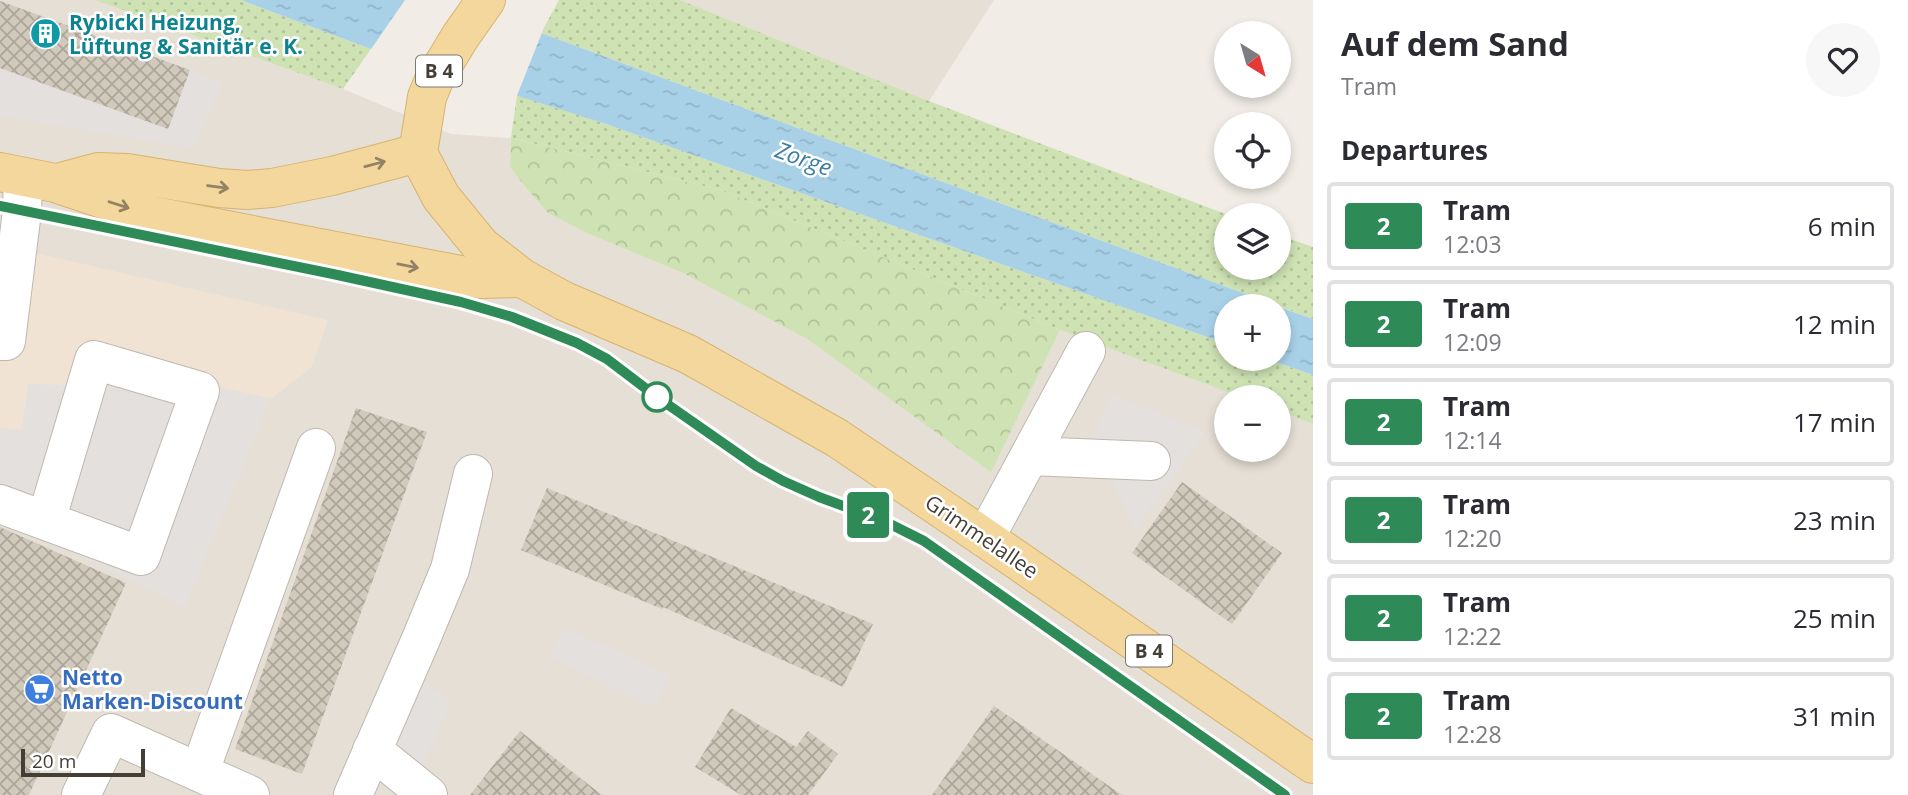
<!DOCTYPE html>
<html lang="en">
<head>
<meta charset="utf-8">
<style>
	:root { --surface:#fff; --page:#f7f7f7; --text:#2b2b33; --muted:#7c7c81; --line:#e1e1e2 }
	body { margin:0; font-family:"Open Sans",sans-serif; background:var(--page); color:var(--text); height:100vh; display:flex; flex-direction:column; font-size:26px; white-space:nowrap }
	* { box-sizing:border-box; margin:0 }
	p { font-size:23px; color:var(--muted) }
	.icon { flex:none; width:38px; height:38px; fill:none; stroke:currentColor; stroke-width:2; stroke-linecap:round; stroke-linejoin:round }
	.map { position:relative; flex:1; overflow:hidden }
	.side { display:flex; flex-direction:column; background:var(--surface); width:595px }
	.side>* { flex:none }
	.badge { padding:0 14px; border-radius:5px; font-size:24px; line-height:46px }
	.needle { width:46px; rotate:143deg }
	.buttons { position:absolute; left:1214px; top:21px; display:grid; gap:14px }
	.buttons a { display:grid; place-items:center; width:77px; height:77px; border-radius:50%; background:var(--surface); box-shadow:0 4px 10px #0003; font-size:35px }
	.scale { position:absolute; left:21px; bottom:18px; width:124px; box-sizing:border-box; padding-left:7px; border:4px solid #433e36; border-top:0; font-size:19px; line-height:24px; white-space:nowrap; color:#433e36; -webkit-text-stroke:5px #fff; paint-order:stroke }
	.map>.badge { position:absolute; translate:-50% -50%; box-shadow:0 0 0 4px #fff }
	h2 { padding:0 28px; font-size:26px; line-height:63px }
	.round { display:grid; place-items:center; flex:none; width:74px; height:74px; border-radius:37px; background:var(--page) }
	.headline { display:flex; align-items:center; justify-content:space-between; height:119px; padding:0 28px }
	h1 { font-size:33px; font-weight:700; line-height:52px }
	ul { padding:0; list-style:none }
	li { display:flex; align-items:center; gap:21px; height:88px; margin:0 14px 10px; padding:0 14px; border:4px solid var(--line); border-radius:7px }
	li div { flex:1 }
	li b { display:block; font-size:26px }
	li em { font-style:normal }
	li .badge { min-width:77px; font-weight:700; text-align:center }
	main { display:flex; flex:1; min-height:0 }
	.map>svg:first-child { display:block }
</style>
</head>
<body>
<main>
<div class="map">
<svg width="1313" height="795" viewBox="0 0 1313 795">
	<defs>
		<pattern id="grass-dots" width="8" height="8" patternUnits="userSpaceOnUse" patternTransform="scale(1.75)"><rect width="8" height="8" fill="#cee2b3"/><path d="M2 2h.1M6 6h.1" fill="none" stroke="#b2c39b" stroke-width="1.8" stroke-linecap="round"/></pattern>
		<pattern id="forest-crowns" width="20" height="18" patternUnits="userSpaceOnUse" patternTransform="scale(1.75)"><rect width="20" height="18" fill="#cee2b3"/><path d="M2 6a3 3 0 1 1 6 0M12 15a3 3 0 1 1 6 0" fill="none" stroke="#b2c39b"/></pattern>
		<pattern id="water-ripples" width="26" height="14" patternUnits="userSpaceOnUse" patternTransform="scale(1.75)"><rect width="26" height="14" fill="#a8d1e8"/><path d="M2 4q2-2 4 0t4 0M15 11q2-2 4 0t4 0" fill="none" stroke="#92b4c8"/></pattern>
		<pattern id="building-cross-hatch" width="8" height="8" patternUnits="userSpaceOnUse" patternTransform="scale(1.75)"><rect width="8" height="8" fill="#d2c9bd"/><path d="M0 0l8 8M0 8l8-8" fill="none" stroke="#aca59a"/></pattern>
	</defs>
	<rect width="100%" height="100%" fill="#f1ede6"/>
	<g fill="#e5dfd5">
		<polygon points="0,0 95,0 343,89 451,134 511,138 510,167 527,189 548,213 589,234 683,273 807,339 991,471 1060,330 1241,397 1227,397 1227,450 1279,450 1279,411 1313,424 1313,795 0,795"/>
		<polygon points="680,0 994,0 929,101"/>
	</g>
	<polygon fill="#f1e3d3" points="0,245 328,320 311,368 271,399 83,355 75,385 22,431 0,428"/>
	<g fill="url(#grass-dots)">
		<polygon points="95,0 241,0 371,49 343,89"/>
		<polygon points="559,0 680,0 929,101 1228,215 1227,268 1279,268 1279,235 1313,247 1313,319 541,33"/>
		<polygon points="517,95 606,124 1227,344 1227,359 1267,359 1313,375 1313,424 1279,411 1279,397 1241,397 1060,330 720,190 511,138"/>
	</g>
	<polygon fill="url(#forest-crowns)" points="511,138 720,190 1060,330 991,472 807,339 683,273 589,234 548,213 527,189 510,167"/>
	<g fill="#e3e0de">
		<polygon points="0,68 168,129 190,70 222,84 195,148 0,116"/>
		<polygon points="83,355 271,399 185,607 0,518 0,428 22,430 28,384 75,385"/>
		<polygon points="1112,395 1206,432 1135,530 1092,438"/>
		<polygon points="563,627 670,675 655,708 550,656"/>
		<polygon points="419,676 452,702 418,776 388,750"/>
	</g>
	<g fill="url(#water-ripples)">
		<polygon points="241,0 466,0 541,33 1278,306 1227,306 1227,344 606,124 371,49"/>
		<polygon points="1279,307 1313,319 1313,375 1267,359 1279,359"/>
	</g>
	<polygon fill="#f1ede6" points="405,0 475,0 543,30 516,98 369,52"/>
	<g fill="url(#building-cross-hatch)">
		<polygon points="0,1 190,70 168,129 0,68"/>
		<polygon points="356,408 427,432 302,774 235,749"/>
		<polygon points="1182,482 1282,553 1232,624 1132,553"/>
		<polygon points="547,488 873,624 843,687 663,607 662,609 521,550"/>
		<polygon points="0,527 126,583 29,795 0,795"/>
		<polygon points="994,706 1122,795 932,795"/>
		<polygon points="731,708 796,747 808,731 838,754 808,795 741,795 695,767"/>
		<polygon points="520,731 602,795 470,795"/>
	</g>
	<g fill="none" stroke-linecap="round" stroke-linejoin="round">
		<defs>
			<g id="minor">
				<polyline points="0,341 6,341 22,211 23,177"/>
				<polyline points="1030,456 1151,461"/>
				<polyline points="0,504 141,556 200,391 94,360 46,521"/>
				<polyline points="985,538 1086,351"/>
				<polyline points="372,750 428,795"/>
				<polyline points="200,771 316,448"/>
				<polyline points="81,795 111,733 250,795"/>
				<polyline points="353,795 421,639 450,569 473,474"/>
			</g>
			<g id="major">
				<polyline points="486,0 460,37 434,80 427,97 418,153 441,197 481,246 522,278 564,301 688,354 837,438 985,538 1313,764"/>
				<polyline points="0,172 55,183 154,216 481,279 522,278"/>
				<polyline points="57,183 98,172 127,173 219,188 247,190 272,188 332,176 418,153"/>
			</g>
		</defs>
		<use href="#minor" stroke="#bfb8ad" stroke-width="40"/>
		<use href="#major" stroke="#d7b36e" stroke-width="40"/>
		<use href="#minor" stroke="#fff" stroke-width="38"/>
		<use href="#major" stroke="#f4d79d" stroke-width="38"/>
		<polyline stroke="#959595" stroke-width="2" points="0,206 333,274 461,302 512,317 577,343 607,359 657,397 756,466 783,481 819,497 884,521 924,541 1285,795"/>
	</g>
	<defs><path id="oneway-shaft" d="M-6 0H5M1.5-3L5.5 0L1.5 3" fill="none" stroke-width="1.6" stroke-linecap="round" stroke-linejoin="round" transform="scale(1.75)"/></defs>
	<g stroke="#938364">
		<use href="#oneway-shaft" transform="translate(375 164) rotate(-15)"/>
		<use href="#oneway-shaft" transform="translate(218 187) rotate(7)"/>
		<use href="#oneway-shaft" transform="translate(119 205) rotate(18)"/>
		<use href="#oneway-shaft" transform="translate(408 266) rotate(11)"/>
	</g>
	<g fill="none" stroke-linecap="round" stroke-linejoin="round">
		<defs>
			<polyline id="line" points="0,206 333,274 461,302 512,317 577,343 607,359 657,397 756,466 783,481 819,497 884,521 924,541 1285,795"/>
		</defs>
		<use href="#line" stroke="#fff" stroke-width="16"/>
		<use href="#line" stroke="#2e8b57" stroke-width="10"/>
	</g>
	<defs>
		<symbol id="building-disc" viewBox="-11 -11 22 22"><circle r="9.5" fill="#0f9aa8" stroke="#fff"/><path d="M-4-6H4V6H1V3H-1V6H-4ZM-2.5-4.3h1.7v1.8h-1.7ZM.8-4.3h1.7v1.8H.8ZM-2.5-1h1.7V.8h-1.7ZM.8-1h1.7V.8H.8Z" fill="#fff"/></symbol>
		<symbol id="supermarket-disc" viewBox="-11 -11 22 22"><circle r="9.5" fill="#3f7fe0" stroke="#fff"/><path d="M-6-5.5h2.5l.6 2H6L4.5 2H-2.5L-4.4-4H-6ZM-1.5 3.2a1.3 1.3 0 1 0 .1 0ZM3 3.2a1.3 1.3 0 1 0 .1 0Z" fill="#fff"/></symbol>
	</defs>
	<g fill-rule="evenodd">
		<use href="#building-disc" x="28" y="16" width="35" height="35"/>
		<use href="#supermarket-disc" x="22" y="672" width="35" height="35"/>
	</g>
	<circle fill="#fff" stroke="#2e8b57" stroke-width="3.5" cx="657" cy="397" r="14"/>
	<g text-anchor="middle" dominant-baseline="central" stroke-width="5" stroke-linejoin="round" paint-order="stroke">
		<g fill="#fff" stroke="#7b7872" stroke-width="2">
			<rect x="416" y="55.5" width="46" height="31" rx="5"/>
			<rect x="1126" y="635.5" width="46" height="31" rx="5"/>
		</g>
		<g font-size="19" font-weight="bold" fill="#433e36">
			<text x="439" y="71">B 4</text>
			<text x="1149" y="651">B 4</text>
		</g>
		<g font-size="21" font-weight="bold" fill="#0d838f" stroke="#fff" text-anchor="start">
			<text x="69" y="22">Rybicki Heizung,<tspan x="69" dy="24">Lüftung &amp; Sanitär e. K.</tspan></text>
		</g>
		<g font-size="21" fill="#433e36" stroke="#fff">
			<text transform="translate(982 536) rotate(34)">Grimmelallee</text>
		</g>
		<g font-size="21" font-weight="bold" fill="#366cbe" stroke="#fff" text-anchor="start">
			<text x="62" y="677">Netto<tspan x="62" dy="24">Marken-Discount</tspan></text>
		</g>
		<g font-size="23" font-style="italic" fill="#3a7ca4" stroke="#fff">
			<text transform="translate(804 158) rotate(20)">Zorge</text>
		</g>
	</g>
</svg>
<div class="buttons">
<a><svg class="needle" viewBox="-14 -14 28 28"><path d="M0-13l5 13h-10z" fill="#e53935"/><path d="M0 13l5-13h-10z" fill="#7c7c81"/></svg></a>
<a><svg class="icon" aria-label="locate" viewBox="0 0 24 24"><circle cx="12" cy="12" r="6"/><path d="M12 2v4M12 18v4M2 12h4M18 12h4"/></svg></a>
<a><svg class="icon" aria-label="layers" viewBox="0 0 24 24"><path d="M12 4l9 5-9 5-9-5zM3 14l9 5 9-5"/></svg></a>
<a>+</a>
<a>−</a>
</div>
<div class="scale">20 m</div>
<b class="badge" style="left:868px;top:515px;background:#2e8b57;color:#fff">2</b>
</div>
<section class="side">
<div class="headline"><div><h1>Auf dem Sand</h1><p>Tram</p></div><a class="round"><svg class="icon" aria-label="heart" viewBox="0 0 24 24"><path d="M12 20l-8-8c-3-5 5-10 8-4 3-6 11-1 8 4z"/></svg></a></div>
<h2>Departures</h2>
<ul>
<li><span class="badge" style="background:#2e8b57;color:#fff">2</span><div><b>Tram</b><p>12:03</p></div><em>6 min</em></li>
<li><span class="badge" style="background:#2e8b57;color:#fff">2</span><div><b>Tram</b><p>12:09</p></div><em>12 min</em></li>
<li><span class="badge" style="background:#2e8b57;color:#fff">2</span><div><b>Tram</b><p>12:14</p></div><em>17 min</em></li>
<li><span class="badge" style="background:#2e8b57;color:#fff">2</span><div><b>Tram</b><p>12:20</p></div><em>23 min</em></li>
<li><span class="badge" style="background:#2e8b57;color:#fff">2</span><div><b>Tram</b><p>12:22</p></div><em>25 min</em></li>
<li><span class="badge" style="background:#2e8b57;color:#fff">2</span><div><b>Tram</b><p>12:28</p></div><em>31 min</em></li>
</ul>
</section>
</main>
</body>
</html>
